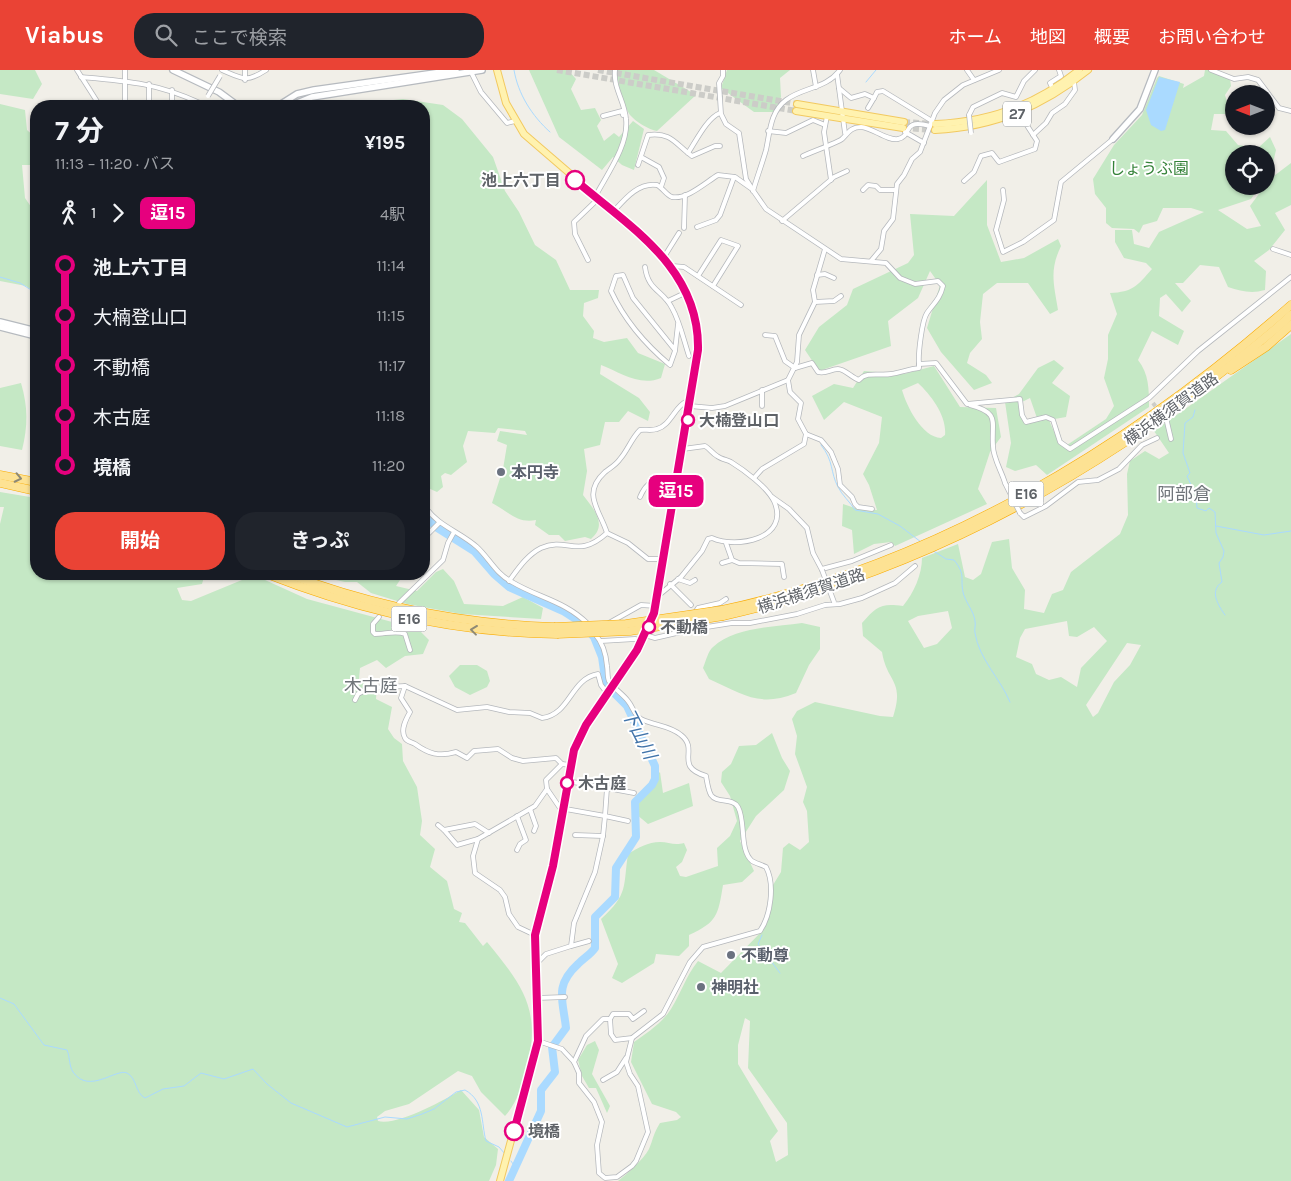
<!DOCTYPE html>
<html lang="ja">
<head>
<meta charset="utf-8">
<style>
	:root { --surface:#171b24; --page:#20242c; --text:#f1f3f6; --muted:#9ea1a6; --accent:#ea4335 }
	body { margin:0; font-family:Karla,"Noto Sans JP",sans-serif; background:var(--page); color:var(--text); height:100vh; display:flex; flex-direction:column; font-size:19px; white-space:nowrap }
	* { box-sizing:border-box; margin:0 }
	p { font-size:16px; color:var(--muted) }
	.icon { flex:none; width:28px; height:28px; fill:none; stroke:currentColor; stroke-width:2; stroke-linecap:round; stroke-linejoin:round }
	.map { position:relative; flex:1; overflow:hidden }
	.sheet { position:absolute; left:30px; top:30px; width:400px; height:480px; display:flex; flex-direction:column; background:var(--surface); border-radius:20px; box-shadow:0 1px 4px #0004 }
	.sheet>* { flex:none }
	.badge { padding:0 10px; border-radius:8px; font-size:18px; line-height:32px }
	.needle { width:32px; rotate:270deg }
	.buttons { position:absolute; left:1225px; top:15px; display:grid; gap:10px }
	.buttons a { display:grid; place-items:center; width:50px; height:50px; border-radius:50%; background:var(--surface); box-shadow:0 1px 4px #0004; font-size:25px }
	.map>.badge { position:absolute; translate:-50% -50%; box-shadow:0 0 0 2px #fff }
	.legs { display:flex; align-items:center; gap:8px; height:55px; padding:0 25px; font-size:16px }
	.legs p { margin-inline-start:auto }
	.headline { display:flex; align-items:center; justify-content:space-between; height:85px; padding:0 25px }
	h1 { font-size:28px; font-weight:700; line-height:38px }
	.primary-button { display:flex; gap:10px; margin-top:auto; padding:10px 25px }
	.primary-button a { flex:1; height:58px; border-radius:20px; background:var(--accent); color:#fff; font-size:20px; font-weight:700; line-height:58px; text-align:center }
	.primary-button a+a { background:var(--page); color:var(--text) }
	ul { padding:0 25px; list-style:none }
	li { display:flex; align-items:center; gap:18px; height:50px; font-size:19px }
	li i { display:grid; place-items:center; width:8px; height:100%; margin:0 6px; background:currentColor }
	li i::after { content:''; width:12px; height:12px; margin:-6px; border:4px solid; border-radius:50%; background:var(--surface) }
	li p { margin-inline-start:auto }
	li:first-child i { background:linear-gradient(#0000 50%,currentColor 0) }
	li:last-child i { background:linear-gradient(currentColor 50%,#0000 0) }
	header { display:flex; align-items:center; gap:30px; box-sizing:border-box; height:70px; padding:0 25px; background:var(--accent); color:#fff }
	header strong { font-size:24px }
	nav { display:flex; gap:28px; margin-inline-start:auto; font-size:18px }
	.search { width:350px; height:45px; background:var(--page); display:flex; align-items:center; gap:12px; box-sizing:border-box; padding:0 18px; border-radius:20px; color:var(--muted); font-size:19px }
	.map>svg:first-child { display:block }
</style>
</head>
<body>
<header>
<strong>Viabus</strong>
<div class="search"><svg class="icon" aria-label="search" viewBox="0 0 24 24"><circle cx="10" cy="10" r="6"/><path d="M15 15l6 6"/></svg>ここで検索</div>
<nav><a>ホーム</a><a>地図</a><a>概要</a><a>お問い合わせ</a></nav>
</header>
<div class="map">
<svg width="1291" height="1111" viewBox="0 0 1291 1111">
	<rect width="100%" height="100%" fill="#f1efe8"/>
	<g fill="#c5e8c5" fill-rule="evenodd">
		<polygon points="0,0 35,0 42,14 33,29 0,24"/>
		<polygon points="529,0 568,0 576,9 571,19 581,40 595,38 601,50 597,56 604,71 614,63 619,67 633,51 644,59 634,100 622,95 613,87 602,100 559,67"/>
		<path d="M617 0H654L696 25 657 61C649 60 635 51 630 45 624 37 616 9 617 0Z"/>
		<polygon points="727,0 790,0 780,8 781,27 774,42 754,42 721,18"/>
		<path d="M1205 0H1211L1230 9 1231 16 1225 25 1227 32H1234V44H1214L1211 60 1226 61 1238 75 1258 78 1270 67 1276 80 1272 97 1266 106V84H1234V116H1260L1251 129 1218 140 1247 159 1261 156 1250 136 1270 109 1291 93V62V135L1275 143 1285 160 1269 180 1254 191 1266 201 1265 220C1251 224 1241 221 1228 217L1219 197 1200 195 1183 213H1175L1191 231 1182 242 1166 224 1160 228 1159 246 1184 261 1178 275 1152 261 1138 290C1149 304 1149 319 1149 337L1047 405 1036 395 1015 401 1006 397 1011 373 1005 332 1019 324 1038 298 1054 290 1064 298 1052 313 1070 326 1066 347 1049 350 1055 364 1067 375 1106 349 1114 336 1104 308 1108 289V265L1117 244 1110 223C1133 222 1137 216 1152 199L1146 193 1124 188 1115 172V160H1132L1134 174 1149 178 1159 162 1204 142 1191 138H1163L1157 151 1143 155 1139 163 1134 159 1112 158 1106 153V138L1095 124 1093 109 1114 75 1142 45 1157 8 1159 6 1184 14 1183 18 1204 6ZM1030 328 1037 348 1024 350 1018 334Z"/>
		<path d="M403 29 443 35 462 49 493 87 505 121 519 142 535 175 556 190 570 220H599L598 228 584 233 583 246 594 261 593 268 604 272 627 268 638 283 665 294 661 308C639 317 620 302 601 295L600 304 639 328 650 342 648 351 628 341 619 352H605L600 375 584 379 587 401 583 425C594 439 608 455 591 469L585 467 565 471 559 465H549L535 455 536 450C517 454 508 441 492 433L503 399 507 375 497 371 500 361 527 365 525 361 498 358 495 363 468 361 463 376 467 392 451 405 445 403 441 406 443 417 437 422 428 418 424 407V36H333Z"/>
		<polygon points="0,34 25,40 27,60 36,68 36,95 22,95 25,128 36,144 36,223 26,216 0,211"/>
		<path d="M987 110V155L1001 192 1024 188 1058 169 1061 176C1049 201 1054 214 1058 240L1050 244 1028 213H997L983 224 980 252 982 269 970 283 967 293 986 305 992 313 974 320 941 282 927 258 940 215 930 201 918 228 888 251 891 276 819 301 805 280 819 257 847 235 853 219 908 193 914 185 910 144 954 146Z"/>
		<path d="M1291 264V1111H618C628 1103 643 1090 649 1079 653 1070 653 1064 660 1053L677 1050 681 1047 676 1042 652 1034 631 992 634 972C647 963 662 953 671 939 681 923 686 906 698 891L721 903 764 859 773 830V815L781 802 783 778 789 773 800 780 809 772 807 741 803 732 807 717 795 684 797 666 792 649 797 641 815 632 880 646 893 647C905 610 887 613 882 582L863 566 862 553C877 536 881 533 903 536 914 523 922 504 922 488L958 474 965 507 973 510 981 504 992 472 1009 469 1012 498 1025 520 1024 539 1044 543 1052 524 1063 520 1071 502 1120 464 1128 445 1127 404 1130 391 1145 381 1159 389 1169 383 1154 361ZM948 541 952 558 937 574 924 578 908 551 918 546ZM1067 551 1069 566 1077 567 1094 557 1107 571 1081 598 1077 617 1061 607 1049 610 1036 604 1032 594 1016 587 1020 568 1025 559ZM1127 573 1141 575 1130 595 1114 612 1098 643 1093 647 1086 635ZM745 948 750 951 748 998 787 1053 788 1085 776 1092 770 1071 778 1061 738 994V975Z"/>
		<path d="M934 296 960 337 996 338 1001 367 990 382 978 419 987 434 895 476 891 472 874 474 854 484 852 460 842 456 843 434 855 438 877 440 869 415 863 404 879 373 882 347 844 332 824 350 812 326 834 314 853 318 864 301 904 304ZM918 313C931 325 947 346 945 365L941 368C922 367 907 337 902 320Z"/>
		<path d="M21 313C28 337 28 356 22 380L0 376V318Z"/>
		<path d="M0 422 36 428V504H194L204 507 202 514 177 518 182 530 191 531 254 505 307 529 418 559 429 570 423 584 405 586 386 598 377 590 360 598 359 609 364 613 377 614 376 629 392 637 388 659 394 668 402 674 403 691 417 717 422 751 420 765 435 779 430 797 447 811 454 839 462 843 459 852 465 853 483 876 487 872C524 917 542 941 526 1001 522 1017 516 1034 505 1046L481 1022 472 1006 458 1001 409 1034 385 1041 377 1047 378 1051C398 1056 442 1031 461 1020L479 1040 484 1067 498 1079 496 1095 489 1111H0V454L4 437H0Z"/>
		<polygon points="443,499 454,511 464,534 503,536 523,527 543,538 541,549 461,544 407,534 371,523 357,512 345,512 309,504 404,504 396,516 417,521 436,502"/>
		<path d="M802 553 820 557V579L809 595 796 623C759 638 743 624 709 609L703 598C706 591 708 581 713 577 735 557 774 557 802 553Z"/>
		<polygon points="460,595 477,595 487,601 490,611 487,617 470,625 455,617 449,606"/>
		<path d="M772 663 782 688 790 701 784 720 756 746 740 771 754 801 742 812 723 815C718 846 717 852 689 865V876L679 886 656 884 654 893 622 913 612 908 618 894 601 849C629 824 623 816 628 784 638 778 648 772 660 772 669 772 674 776 684 773L687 780 682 792 676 797 680 806 686 807 718 796 717 778 730 766 737 751 730 726 721 712 722 702 731 694 739 676 756 675Z"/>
		<polygon points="660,702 663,723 689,713 693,736 648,754 636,744 643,719"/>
		<polygon points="595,971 599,980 592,1004 610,1036 607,1043 596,1018 589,1018 582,1006 578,990 587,975"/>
	</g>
	<polygon fill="#aadaff" points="1159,7 1180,12 1165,60 1161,61 1151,55 1146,40"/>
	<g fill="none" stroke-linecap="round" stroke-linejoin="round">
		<g stroke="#aadaff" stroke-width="1">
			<path d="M514 0C518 24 532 46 550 62"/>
			<polyline points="866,12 876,0"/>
			<polyline points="0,207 20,213 36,223"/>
			<path d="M1195 340 1193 347 1185 353 1183 383 1190 403 1187 406 1196 426 1197 438 1206 441 1209 438 1215 442 1216 463 1224 481 1223 487 1219 493 1222 512C1209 521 1218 535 1225 545"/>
			<path d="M821 375C834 391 830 402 838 417 842 425 850 432 855 440L878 444 900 456 921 472"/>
			<polyline points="1216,456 1264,465 1291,461"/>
			<path d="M932 480 946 489 954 490C966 505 960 507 963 522 965 532 974 541 975 551 976 555 974 559 975 563 979 589 1000 608 1010 632"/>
			<polyline points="762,865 758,874 780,903"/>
			<path d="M0 928 14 934 44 975 67 980C70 987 69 996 73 1002 89 1025 116 998 127 1003 137 1008 135 1023 145 1028L163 1019 184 1016 201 1003 224 1009 253 999 267 1014 291 1033 347 1057 385 1047 407 1049 422 1044 434 1039 456 1022 465 1020C485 1031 481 1053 486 1071L499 1077 505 1084"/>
			<polyline points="511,1091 515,1097"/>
		</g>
		<path stroke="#aadaff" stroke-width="8" d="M424 444 436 457 474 481 494 504 509 517 563 541 580 552 594 567 602 587 606 615 627 636 655 696V709L652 715 635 732 636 767 616 798 615 827 595 847V878C591 884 584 888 578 894 554 916 563 930 566 958L552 977 555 1002 541 1020V1041L509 1111"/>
		<polyline stroke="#ccccc8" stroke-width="4" stroke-dasharray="4 2" stroke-linecap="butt" points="1153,333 1159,341"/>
		<g stroke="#ccccc8" stroke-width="6" stroke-dasharray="6 3" stroke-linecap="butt">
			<polyline points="557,0 796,41"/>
			<polyline points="598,0 797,34"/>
			<polyline points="904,52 935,54"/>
			<polyline points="904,58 934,60"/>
		</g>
		<defs>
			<g id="street">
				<polyline points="77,0 100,36"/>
				<polyline points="125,0 125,36"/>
				<path d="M222 0C243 9 246 13 266 0"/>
				<polyline points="723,0 723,6 719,13 721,44 726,54 739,63 746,109 751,117"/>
				<polyline points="813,0 816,17"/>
				<polyline points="967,0 974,10"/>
				<polyline points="1211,0 1234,9 1248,7 1258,10 1279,38 1291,41"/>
				<polyline points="471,2 481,22 507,53 515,51"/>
				<polyline points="837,4 845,63"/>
				<path d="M81 7C127 11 157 13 200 33L199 36"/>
				<polyline points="245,10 245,0"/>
				<polyline points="149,14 149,36"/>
				<polyline points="839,18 851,28 865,24 874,28 868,38"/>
				<polyline points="1053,19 1050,13 1061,6 1059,0"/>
				<polyline points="172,20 172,36"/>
				<polyline points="874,28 877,22 883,21 932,51"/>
				<polyline points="969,45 973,37 1002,23 1016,27 1024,11 1035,0"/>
				<polyline points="603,46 622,41 623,45"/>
				<polyline points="827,46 824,62 831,110"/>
				<polyline points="768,61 786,63 813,50 825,55"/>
				<polyline points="905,62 924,73"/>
				<polyline points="1033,65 1046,53 1052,43 1065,34 1075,20 1074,12"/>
				<path d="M688 83C696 71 707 48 720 43"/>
				<path d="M803 86C811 82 837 73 842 69 848 63 851 57 861 57 873 58 887 71 898 69 913 66 901 48 930 56"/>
				<polyline points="641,87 659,97 664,108 661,117"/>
				<path d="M638 95 648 65C672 62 675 74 692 86L715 76H720"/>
				<polyline points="964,111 974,102 981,86 992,83 999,92 1035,79 1037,71 1019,43"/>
				<polyline points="863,120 868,115 876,116 880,120 895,120"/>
				<polyline points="1003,120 1004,130 996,160 1003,182 1023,172 1054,150 1061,112 1113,69"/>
				<path d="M753 121C757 107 762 94 766 80 770 62 770 42 786 30 803 17 826 19 840 0"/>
				<path d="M595 127C607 104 629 75 626 49 625 32 613 18 615 0"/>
				<path d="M613 142C624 130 638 112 657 115 663 118 666 125 672 127 687 130 706 112 718 105L735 107 752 119 766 139 841 189 886 193 900 208 915 214 938 211 943 216C940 229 934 233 927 243 922 250 918 284 919 294L936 293 967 334 1020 329 1022 345 1026 352 1046 347 1053 350 1060 372 1070 379 1149 328 1198 281 1291 207"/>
				<polyline points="782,151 834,107 847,101"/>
				<polyline points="697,157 716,150 720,145 734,107"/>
				<polyline points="684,158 685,125"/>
				<polyline points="1273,179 1291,185"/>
				<polyline points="664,187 679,163"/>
				<polyline points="588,190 575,164 574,152 598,129"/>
				<polyline points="871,191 881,179 884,161 893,149 897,114 904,105 912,89 920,82 935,43 944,30 963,15 999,0"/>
				<polyline points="672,196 684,197 741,235"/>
				<path d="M645 197C648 221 663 220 672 238 680 252 684 271 689 286"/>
				<polyline points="817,205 825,204 834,208"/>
				<polyline points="698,206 721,170 738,176 713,216"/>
				<polyline points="668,231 687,222"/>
				<polyline points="815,232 834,231 841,226"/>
				<polyline points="765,265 775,266 785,291 795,298"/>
				<path d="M675 280 633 228 623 205 616 206 611 221C624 249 646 275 670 295L675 281 678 254"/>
				<path d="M795 298 812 293 818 302C827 304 830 299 838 299 845 299 852 308 859 310 866 301 880 306 891 304 900 303 909 299 919 298V294"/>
				<path d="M970 335C1001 343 991 352 993 376 993 388 1002 402 1005 413"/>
				<polyline points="690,336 712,338 725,336 788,310 797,292 799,265 815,232 813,220 825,179"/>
				<polyline points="762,336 762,320"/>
				<polyline points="1167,352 1171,369"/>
				<polyline points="806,364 821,370 831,382 838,399 840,415 852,427 855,434 858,437 872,439"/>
				<polyline points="754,408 762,399 804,374 806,364 798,349 801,333 790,322 788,310"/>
				<path d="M640 427C646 413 654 407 668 412L679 405"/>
				<polyline points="772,427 789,439 807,458 813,483 822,500"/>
				<path d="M424 435C437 456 459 461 477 477 489 488 496 504 512 512 539 528 565 531 588 554"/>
				<polyline points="1020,443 1024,447 1046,436 1078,412 1098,410 1119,399 1142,375 1157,368"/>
				<polyline points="429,463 439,453"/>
				<path d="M607 463C600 440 581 424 605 402 610 398 616 395 620 389 628 380 631 369 640 360 645 359 651 361 657 359 672 355 675 333 691 330"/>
				<polyline points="726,473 732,490"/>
				<polyline points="722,493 732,490 739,493 782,494 784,507"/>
				<polyline points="822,499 852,491 891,475"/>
				<polyline points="678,509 690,513 695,510"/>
				<path d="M509 511C518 499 527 485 541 478 568 466 577 490 607 463L628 473 648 489H665"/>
				<polyline points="670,514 691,535"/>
				<path d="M659 525 681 507 702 481 708 469 712 468C736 479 791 469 774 431 767 417 744 400 731 392 727 390 721 389 717 386 712 383 710 379 705 376L683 379"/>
				<polyline points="399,533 443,490 448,473 454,462"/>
				<polyline points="694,544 698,538 720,533 726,529"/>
				<path d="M379 547 373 554V562L375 564C385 564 397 560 405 564L410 580"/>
				<polyline points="609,553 641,535 656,536"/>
				<polyline points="645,565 655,568 694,559 732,553 750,553 797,544 825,535 840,534 862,528 895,513 915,496"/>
				<polyline points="601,571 635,569 642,571"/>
				<path d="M405 616 401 628 410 642C406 649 400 660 405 668 407 672 412 672 415 674 429 684 439 687 456 682L467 688 474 681 498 679 512 688 523 691 556 688 562 694"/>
				<path d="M355 630 358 624 369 618 405 616 457 640 487 637 509 642 530 643 542 648C571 644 570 609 598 604L601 615 607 623"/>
				<polyline points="567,711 607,718 605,746 628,751"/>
				<polyline points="607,718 634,723"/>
				<polyline points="547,719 546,710 562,694 570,695"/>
				<polyline points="530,739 536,756 534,761"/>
				<polyline points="517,746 526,770 520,774 517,780"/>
				<polyline points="438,755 444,760 475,754 489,763"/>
				<polyline points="444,760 457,775 478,769"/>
				<polyline points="575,765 603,766"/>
				<polyline points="535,865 518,857 509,844 505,827 500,820 475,803 473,786 478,769 535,736 547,719 560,738 605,746 603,766 595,802 574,853 571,876 546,884 536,894"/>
				<polyline points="571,876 589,871"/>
				<polyline points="537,928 565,927"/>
				<polyline points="610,949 613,944 629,944 633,949 644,941"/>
				<polyline points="538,971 562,979 574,992 579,1003 579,1013 594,1032 602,1052 597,1075 599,1103 605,1108 617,1107 632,1096 636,1091 648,1062 638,1016 630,1004 626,992 632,968"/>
				<path d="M574 992 586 966 603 949H610L611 964 615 970 632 968 663 944 690 892 703 877 760 861C771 845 775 814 766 797 762 795 755 793 752 791 739 780 746 751 738 737 732 727 717 734 711 725 708 720 707 711 706 706 673 696 700 680 681 665 669 655 655 656 641 649 634 645 633 637 628 631 623 624 614 619 609 611 607 607 608 601 607 596 606 584 603 573 595 564"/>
				<polyline points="603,1010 617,1002 626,988"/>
			</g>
			<g id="secondary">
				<polyline points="173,0 219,22 238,36"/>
				<polyline points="278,36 297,24 314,20 456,0"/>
				<polyline points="290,36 312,27 482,0"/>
				<polyline points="1113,69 1140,39 1155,0"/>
				<polyline points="0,252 36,261"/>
				<polyline points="0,257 36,266"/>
			</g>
			<g id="primary">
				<polyline points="497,0 506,33 524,64 654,176 683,214 694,245 698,272 692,322 654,543 637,580 585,655 574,680 553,797 535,865 538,971 500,1111"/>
				<polyline points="797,34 904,52"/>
				<polyline points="796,41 903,58"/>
				<path d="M935 54C989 52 1038 34 1079 0"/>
				<path d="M935 60C994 57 1042 37 1088 0"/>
			</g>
			<g id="highway">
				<polyline points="1231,300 1266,277 1291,255"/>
				<polyline points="0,405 36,412"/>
				<polyline points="0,413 36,421"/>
				<path d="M267 504C361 541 456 563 557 564"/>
				<path d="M288 504C375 537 462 554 554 557"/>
				<path d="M722 540C936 494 1129 378 1291 235"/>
				<path d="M723 546C907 506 1080 415 1227 298 1248 281 1271 264 1291 245"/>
			</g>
		</defs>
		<use href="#street" stroke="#b5b8bc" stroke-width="5.5"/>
		<use href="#secondary" stroke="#b6babf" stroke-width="8"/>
		<use href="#primary" stroke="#f2c960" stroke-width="8"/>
		<use href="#highway" stroke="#f9ab00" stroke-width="9"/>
		<use href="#street" stroke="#fff" stroke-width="4"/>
		<use href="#secondary" stroke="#fff" stroke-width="5.5"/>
		<use href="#primary" stroke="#fff2af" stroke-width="6"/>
		<use href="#highway" stroke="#fde293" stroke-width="8"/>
		<defs>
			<g id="street-bridge">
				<polyline points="208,26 220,6"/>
				<polyline points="969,45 971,63"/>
				<polyline points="1005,413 1020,443"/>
				<polyline points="822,500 834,532"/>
			</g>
			<g id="highway-bridge">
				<polyline points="554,557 626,554 722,540"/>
				<polyline points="557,564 630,561 723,546"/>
			</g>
		</defs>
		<use href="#street-bridge" stroke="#b5b8bc" stroke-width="5.5" stroke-linecap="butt"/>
		<use href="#highway-bridge" stroke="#f9ab00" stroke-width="9" stroke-linecap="butt"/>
		<use href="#street-bridge" stroke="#fff" stroke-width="4"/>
		<use href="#highway-bridge" stroke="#fde293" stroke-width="8"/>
	</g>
	<defs><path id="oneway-chevron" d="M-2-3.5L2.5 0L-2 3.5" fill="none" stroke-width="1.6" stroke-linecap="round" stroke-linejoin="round" transform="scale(1.25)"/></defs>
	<g stroke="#8e8975">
		<use href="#oneway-chevron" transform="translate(18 408) rotate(12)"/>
		<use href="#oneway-chevron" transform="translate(474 560) rotate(-173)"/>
	</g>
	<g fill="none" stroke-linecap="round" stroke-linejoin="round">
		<defs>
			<path id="line-1" d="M514 1061 538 971 535 865 553 796 574 680 586 655 637 580 654 543 698 280C700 198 630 157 575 110"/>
		</defs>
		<use href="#line-1" stroke="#fff" stroke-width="11"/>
		<use href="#line-1" stroke="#e6007e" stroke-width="8"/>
	</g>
	<g fill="#fff" stroke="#e6007e" stroke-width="2.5">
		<circle cx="575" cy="110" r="9"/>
		<circle cx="688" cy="350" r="6"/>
		<circle cx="649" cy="557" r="6"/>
		<circle cx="567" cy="713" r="6"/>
		<circle cx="514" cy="1061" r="9"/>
	</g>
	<g fill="#6b7280" stroke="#fff" stroke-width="2">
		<circle cx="501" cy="402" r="5"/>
		<circle cx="731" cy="885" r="5"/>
		<circle cx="701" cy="917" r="5"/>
	</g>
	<g text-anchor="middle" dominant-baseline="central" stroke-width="4" stroke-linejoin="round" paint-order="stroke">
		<g fill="#fff" stroke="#8f9295" stroke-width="1">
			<rect x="1003" y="31.5" width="28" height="25" rx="4"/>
			<rect x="1008.5" y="411.5" width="35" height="25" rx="4"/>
			<rect x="391.5" y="536.5" width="35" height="25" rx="4"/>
		</g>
		<g font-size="15" font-weight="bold" fill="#5f6368">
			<text x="1017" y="44">27</text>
			<text x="1026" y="424">E16</text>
			<text x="409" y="549">E16</text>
		</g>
		<g font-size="16" fill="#348238" stroke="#fff">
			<text x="1149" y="98">しょうぶ園</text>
		</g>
		<g font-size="16" font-weight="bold" fill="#5f6368" stroke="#fff" text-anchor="start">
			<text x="561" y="110" text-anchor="end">池上六丁目</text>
			<text x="699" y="350">大楠登山口</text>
			<text x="660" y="557">不動橋</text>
			<text x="578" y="713">木古庭</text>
			<text x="528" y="1061">境橋</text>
		</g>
		<g font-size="16" fill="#5f6368" stroke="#fff">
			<text transform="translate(1171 339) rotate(-36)">横浜横須賀道路</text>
			<text transform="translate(811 521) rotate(-18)">横浜横須賀道路</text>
		</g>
		<g font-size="16" font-weight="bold" fill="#5b616d" stroke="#fff" text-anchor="start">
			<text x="511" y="402">本円寺</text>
			<text x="741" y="885">不動尊</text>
			<text x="711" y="917">神明社</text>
		</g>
		<g font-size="18" fill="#70757a" stroke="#fff">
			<text x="1184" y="424">阿部倉</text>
			<text x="371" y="616">木古庭</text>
		</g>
		<g font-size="18" font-style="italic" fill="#4174aa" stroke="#fff">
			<text transform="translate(639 664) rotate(63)">下山川</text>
		</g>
	</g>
</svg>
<div class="buttons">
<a><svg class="needle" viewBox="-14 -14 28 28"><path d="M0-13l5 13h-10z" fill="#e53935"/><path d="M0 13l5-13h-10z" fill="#9ea1a6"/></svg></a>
<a><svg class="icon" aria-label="locate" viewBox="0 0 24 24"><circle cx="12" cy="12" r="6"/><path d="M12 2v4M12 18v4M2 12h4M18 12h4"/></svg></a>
</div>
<b class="badge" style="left:676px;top:421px;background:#e6007e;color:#fff">逗15</b>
<section class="sheet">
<div class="headline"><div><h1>7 分</h1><p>11:13 – 11:20 · バス</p></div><b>¥195</b></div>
<div class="legs"><svg class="icon" aria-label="walk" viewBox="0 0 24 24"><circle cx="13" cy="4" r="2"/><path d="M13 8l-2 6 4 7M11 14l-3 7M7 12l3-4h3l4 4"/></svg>1<svg class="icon" aria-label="forward" viewBox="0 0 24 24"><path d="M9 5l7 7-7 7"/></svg><b class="badge" style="background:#e6007e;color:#fff">逗15</b><p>4駅</p></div>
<ul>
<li><i style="color:#e6007e"></i><b>池上六丁目</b><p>11:14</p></li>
<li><i style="color:#e6007e"></i><span>大楠登山口</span><p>11:15</p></li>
<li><i style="color:#e6007e"></i><span>不動橋</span><p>11:17</p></li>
<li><i style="color:#e6007e"></i><span>木古庭</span><p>11:18</p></li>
<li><i style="color:#e6007e"></i><b>境橋</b><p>11:20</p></li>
</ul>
<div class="primary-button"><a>開始</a><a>きっぷ</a></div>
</section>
</div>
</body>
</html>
